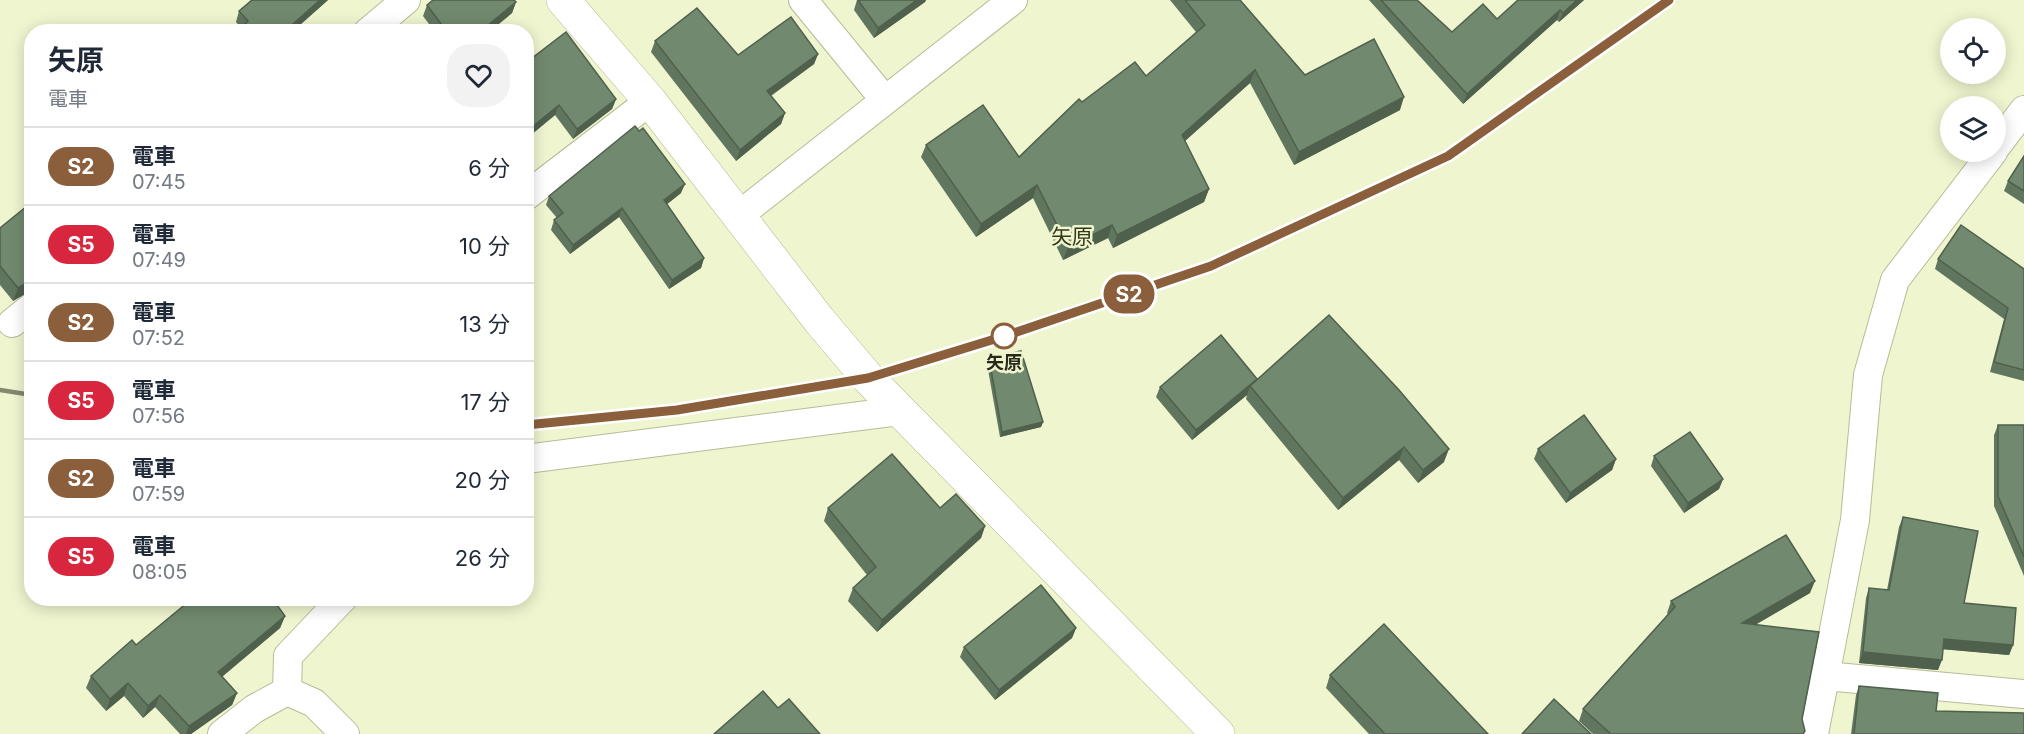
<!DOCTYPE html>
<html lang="ja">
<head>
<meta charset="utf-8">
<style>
	:root { --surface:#fff; --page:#f2f2f3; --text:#1f2937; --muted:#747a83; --line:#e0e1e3 }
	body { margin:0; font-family:Inter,"Noto Sans JP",sans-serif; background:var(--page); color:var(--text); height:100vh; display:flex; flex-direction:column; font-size:22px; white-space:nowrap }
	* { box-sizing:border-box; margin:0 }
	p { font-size:20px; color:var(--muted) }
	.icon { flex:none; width:33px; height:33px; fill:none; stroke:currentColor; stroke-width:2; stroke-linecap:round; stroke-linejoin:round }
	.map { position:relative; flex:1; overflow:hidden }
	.sheet { position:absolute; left:24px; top:24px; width:510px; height:582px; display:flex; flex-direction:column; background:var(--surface); border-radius:24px; box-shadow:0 3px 15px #0003 }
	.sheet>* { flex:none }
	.badge { padding:0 12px; border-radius:20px; font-size:21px; line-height:39px }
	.controls { position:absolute; left:1940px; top:18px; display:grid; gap:12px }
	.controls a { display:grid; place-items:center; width:66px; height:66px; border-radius:50%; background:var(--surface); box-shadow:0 3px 15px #0003; font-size:30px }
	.map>.badge { position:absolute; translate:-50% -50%; box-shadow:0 0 0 3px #fff }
	.round { display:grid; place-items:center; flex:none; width:63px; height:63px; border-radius:24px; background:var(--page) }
	.overview { display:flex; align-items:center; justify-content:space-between; height:102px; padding:0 24px }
	h1 { font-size:28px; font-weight:700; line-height:45px }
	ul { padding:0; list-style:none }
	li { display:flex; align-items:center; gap:18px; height:78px; padding:0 24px; border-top:2px solid var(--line) }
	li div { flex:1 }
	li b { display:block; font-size:22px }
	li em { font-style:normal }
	li .badge { min-width:66px; font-weight:700; text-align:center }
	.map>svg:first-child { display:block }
</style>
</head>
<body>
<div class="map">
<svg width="2024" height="734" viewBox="0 0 2024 734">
	<rect width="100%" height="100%" fill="#eff5cf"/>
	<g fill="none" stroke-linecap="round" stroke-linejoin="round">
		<defs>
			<g id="minor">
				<polyline points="803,0 884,99"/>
				<polyline points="368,32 406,0"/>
				<polyline points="1995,148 2024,110"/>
				<polyline points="526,196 650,101"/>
				<polyline points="738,216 1013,0"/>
				<polyline points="12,323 32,307"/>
				<polyline points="526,459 899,411"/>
				<polyline points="343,598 288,656 287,691 314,703 345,734"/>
				<polyline points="1825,676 2024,694"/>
				<polyline points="222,734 254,709 287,691"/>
				<polyline points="1814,734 1855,520 1868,375 1895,280 1993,152"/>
			</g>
			<polyline id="tertiary" points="563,0 650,101 819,320 868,378 1218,734"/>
		</defs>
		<use href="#minor" stroke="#b7bc98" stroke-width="30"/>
		<use href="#tertiary" stroke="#b7bc98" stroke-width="34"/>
		<use href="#minor" stroke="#fff" stroke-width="28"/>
		<use href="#tertiary" stroke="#fff" stroke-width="33"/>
		<g stroke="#84886f" stroke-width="4.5">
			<polyline points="0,390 32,395"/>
			<polyline points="526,425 677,410 868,378 1008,335 1211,266 1448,156 1669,0"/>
		</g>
	</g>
	<g fill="#61765f">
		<polygon points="252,0 328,0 292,32 241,28 236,22 239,11"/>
		<polygon points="857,0 926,0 925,2 874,38 854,10"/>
		<polygon points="1170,0 1240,0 1305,75 1400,110 1294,165 1250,83 1185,141 1209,189 1204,202 1113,248 1108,238 1063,260 1033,198 976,237 921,157 926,145 1019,157 1082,102 1146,76 1196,32"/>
		<polygon points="1369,0 1417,0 1452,32 1497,19 1584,0 1559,22 1557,20 1463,104"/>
		<polygon points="516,2 512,13 489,32 435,32 423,16 427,5"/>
		<polygon points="655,41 738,55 818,54 814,64 771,96 785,113 781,124 736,161 651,52"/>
		<polygon points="527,62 616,99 612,109 573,139 555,115 526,139"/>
		<polygon points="2024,156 2024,204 2004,191 2008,181"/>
		<polygon points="681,193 667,204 704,258 701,268 669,289 619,217 570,254 551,230 554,220 557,218 546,205 549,196"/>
		<polygon points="32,202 32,291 30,291 13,301 0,285 0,228"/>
		<polygon points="1938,259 2024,269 2024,381 1990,372 2004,319 1935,269"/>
		<polygon points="989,358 1043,422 1041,427 1000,437 987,364"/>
		<polygon points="1257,379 1444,462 1418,483 1399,460 1338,510 1246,399 1247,395 1192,440 1156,397 1160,387"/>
		<polygon points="1998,425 2024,425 2024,576 1994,506 1994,435"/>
		<polygon points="1538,449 1616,459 1612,470 1566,503 1534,459"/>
		<polygon points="1654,456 1723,479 1719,489 1684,513 1651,466"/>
		<polygon points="828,508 940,508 985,526 981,538 877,632 848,601 853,588 867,575 824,521"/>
		<polygon points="1903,517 1964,603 2013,645 2009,655 1943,649 1938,670 1859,663 1866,598 1869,588 1887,590 1899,527"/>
		<polygon points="1810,593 1756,624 1802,719 1804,734 1593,734 1579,721 1583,709 1668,614 1667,613 1671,601"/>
		<polygon points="285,616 280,628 222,677 237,693 232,705 191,734 180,734 155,707 143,718 124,696 106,711 86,688 91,676 136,645"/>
		<polygon points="1076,628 1072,638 995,700 960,657 964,647"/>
		<polygon points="1330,675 1488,734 1369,734 1326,688"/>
		<polygon points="1859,686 1936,711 2024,734 1851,734 1856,695"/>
	</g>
	<g fill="#4f604d">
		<polygon points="320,0 328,0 292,32 284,32"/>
		<polygon points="917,0 926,0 925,2 874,38 878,28"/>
		<polygon points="1577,0 1584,0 1559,22 1563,13"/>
		<polygon points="516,2 512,13 489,32 480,32"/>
		<polygon points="1560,10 1557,20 1463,104 1467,94"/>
		<polygon points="818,54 814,64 763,101 767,91"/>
		<polygon points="1255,70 1250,83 1177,148 1182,135"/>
		<polygon points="1404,97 1400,110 1294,165 1299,152"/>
		<polygon points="616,99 612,109 573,139 577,129"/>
		<polygon points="559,105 555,115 526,139 526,132"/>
		<polygon points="785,113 781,124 736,161 740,150"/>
		<polygon points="685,184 681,193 661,209 664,200"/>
		<polygon points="1037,185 1033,198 976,237 981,224"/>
		<polygon points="1209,189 1204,202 1113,248 1117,235"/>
		<polygon points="622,208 619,217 570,254 573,245"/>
		<polygon points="1112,225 1108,238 1063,260 1068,247"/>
		<polygon points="704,258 701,268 669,289 672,280"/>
		<polygon points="32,280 32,287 30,291 13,301 18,288"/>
		<polygon points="1257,379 1250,386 1247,395 1192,440 1196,430"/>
		<polygon points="1043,422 1041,427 1000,437 1002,432"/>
		<polygon points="1404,447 1399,460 1338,510 1343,498"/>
		<polygon points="1449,449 1444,462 1418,483 1423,470"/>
		<polygon points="1616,459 1612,470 1566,503 1570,493"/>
		<polygon points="1723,479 1719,489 1684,513 1688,503"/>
		<polygon points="985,526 981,538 877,632 882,620"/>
		<polygon points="1815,581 1810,593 1738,635 1742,623"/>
		<polygon points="285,616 280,628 213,684 218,672"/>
		<polygon points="1076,628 1072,638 995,700 999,690"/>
		<polygon points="1944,639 2013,645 2009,655 1940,649"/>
		<polygon points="1863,652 1942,660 1938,670 1859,663"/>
		<polygon points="128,683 124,696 106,711 110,699"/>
		<polygon points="237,693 232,705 191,734 186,734 189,726"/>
		<polygon points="160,695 155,707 143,718 148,706"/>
	</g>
	<g fill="#71896e" stroke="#4f604d" stroke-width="1.5">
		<polygon points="252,0 320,0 284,32 237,32 248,21 239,11"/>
		<polygon points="433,0 514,0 516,2 480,32 447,32 427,5"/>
		<polygon points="858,0 917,0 878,28"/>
		<polygon points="1185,0 1240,0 1305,75 1374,39 1404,97 1299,152 1255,70 1182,135 1209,189 1117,235 1112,225 1068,247 1037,185 981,224 926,145 983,105 1019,157 1079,99 1082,102 1135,62 1146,76 1205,25"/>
		<polygon points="1381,0 1417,0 1452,32 1483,4 1497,19 1518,0 1577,0 1563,13 1560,10 1467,94"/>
		<polygon points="697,8 738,55 791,17 818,54 767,91 785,113 740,150 655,41"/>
		<polygon points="566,32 616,99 577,129 559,105 526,132 526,67 529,65 527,62"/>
		<polygon points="635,126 639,131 643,128 685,184 664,200 704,258 672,280 622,208 573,245 554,220 563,213 549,196"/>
		<polygon points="2024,156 2024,191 2008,181"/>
		<polygon points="32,202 32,280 18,288 0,266 0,228"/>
		<polygon points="1961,225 2024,269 2024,370 1994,362 2008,308 1938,259"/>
		<polygon points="1329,315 1399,390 1449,449 1423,470 1404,447 1343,498 1250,386"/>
		<polygon points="1221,335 1257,379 1196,430 1160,387"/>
		<polygon points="1021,351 1043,422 1002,432 989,358"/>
		<polygon points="1584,415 1616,459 1570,493 1538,449"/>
		<polygon points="1998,425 2024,425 2024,557 1998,496"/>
		<polygon points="1690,432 1723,479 1688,503 1654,456"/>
		<polygon points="892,454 940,508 956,494 985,526 882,620 853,588 876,567 828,508"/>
		<polygon points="1903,517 1978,531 1964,603 2016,608 2013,645 1944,639 1942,660 1863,652 1869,588 1889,590"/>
		<polygon points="1786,535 1815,581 1742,623 1819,632 1802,719 1805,731 1803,734 1611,734 1583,709 1675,607 1671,601"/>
		<polygon points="1041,585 1076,628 999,690 964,647"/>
		<polygon points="193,598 272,598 285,616 218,672 237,693 189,726 160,695 148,706 128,683 110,699 91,676 132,640 136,645"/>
		<polygon points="1384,624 1488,734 1385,734 1330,675"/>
		<polygon points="1859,686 1938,693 1936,711 2024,713 2024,734 1854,734"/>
		<polygon points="763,691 778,708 789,699 820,734 714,734"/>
		<polygon points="1554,699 1591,734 1522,734"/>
	</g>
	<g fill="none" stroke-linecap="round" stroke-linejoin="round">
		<defs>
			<polyline id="line" points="526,425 677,410 868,378 1008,335 1211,266 1448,156 1669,0"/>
		</defs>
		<use href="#line" stroke="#fff" stroke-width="14"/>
		<use href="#line" stroke="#8b5e3c" stroke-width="9"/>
	</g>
	<circle fill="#fff" stroke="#8b5e3c" stroke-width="3" cx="1004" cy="336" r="12"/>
	<g text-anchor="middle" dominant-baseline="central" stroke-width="5" stroke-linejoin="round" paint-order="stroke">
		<g font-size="18" font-weight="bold" fill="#27291b" stroke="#eff5cf">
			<text x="1004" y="362">矢原</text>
		</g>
		<g font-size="21" fill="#363919" stroke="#eff5cf">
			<text x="1072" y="236">矢原</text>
		</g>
	</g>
</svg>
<div class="controls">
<a><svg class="icon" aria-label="locate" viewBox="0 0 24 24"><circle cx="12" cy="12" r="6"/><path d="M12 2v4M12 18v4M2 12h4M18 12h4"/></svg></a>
<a><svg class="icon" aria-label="layers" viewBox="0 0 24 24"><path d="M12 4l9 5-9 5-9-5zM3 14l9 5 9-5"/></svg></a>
</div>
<b class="badge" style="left:1129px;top:294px;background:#8b5e3c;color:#fff">S2</b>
<section class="sheet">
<div class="overview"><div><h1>矢原</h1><p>電車</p></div><a class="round"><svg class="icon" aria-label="heart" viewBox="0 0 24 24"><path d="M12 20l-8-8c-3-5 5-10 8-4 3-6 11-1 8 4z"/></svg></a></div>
<ul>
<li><span class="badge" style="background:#8b5e3c;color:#fff">S2</span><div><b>電車</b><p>07:45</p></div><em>6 分</em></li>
<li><span class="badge" style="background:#d7263d;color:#fff">S5</span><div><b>電車</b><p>07:49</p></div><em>10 分</em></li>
<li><span class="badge" style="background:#8b5e3c;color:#fff">S2</span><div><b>電車</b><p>07:52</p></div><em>13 分</em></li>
<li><span class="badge" style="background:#d7263d;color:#fff">S5</span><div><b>電車</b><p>07:56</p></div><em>17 分</em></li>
<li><span class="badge" style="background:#8b5e3c;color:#fff">S2</span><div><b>電車</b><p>07:59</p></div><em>20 分</em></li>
<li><span class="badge" style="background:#d7263d;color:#fff">S5</span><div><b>電車</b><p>08:05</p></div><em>26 分</em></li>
</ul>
</section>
</div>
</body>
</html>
